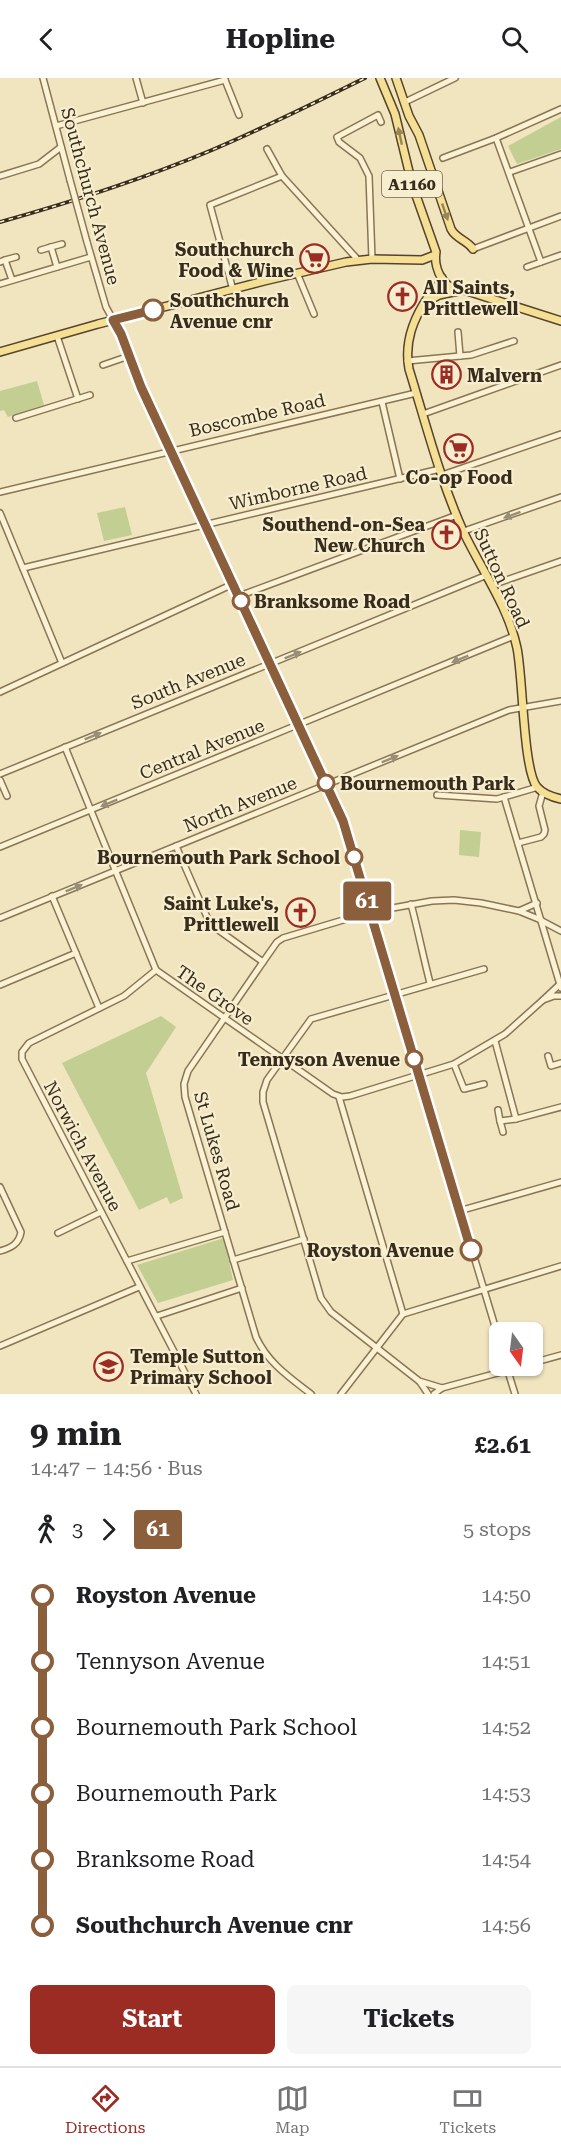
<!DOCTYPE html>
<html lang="en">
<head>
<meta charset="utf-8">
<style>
	:root { --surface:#fff; --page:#f6f6f6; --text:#202124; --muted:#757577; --line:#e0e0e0; --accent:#9b2c24 }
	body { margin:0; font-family:"Roboto Serif",serif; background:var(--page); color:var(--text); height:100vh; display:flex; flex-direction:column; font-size:22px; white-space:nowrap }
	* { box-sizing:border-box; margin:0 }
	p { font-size:20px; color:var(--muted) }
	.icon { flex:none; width:33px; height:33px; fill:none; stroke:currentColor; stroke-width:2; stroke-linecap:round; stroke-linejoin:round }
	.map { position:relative; height:1316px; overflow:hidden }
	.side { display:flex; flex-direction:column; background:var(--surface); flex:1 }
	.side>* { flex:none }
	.badge { padding:0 12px; border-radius:4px; font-size:21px; line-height:39px }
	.needle { width:39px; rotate:166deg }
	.controls { position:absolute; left:489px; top:1244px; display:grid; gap:12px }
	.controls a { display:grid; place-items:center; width:54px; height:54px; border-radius:9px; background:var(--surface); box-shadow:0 2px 4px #0004; font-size:30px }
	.map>.badge { position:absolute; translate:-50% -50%; box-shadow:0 0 0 3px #fff }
	.legs { display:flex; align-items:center; gap:9px; height:66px; padding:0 30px; font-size:20px }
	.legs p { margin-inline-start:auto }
	.headline { display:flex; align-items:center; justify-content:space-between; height:102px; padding:0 30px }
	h1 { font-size:33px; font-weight:700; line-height:45px }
	.cta { display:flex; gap:12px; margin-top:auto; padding:12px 30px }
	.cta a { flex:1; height:69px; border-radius:9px; background:var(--accent); color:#fff; font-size:24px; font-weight:700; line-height:69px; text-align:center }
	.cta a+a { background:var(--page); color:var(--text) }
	ul { padding:0 30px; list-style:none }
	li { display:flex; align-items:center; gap:21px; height:66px; font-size:22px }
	li i { display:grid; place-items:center; width:9px; height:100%; margin:0 8px; background:currentColor }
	li i::after { content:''; width:15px; height:15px; margin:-8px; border:4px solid; border-radius:50%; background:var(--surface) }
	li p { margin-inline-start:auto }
	li:first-child i { background:linear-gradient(#0000 50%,currentColor 0) }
	li:last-child i { background:linear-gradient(currentColor 50%,#0000 0) }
	header { display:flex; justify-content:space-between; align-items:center; height:78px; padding:0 30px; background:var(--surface); font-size:27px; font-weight:700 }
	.dock { display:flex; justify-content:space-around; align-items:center; height:84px; border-top:2px solid var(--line); background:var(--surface); font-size:16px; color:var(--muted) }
	.dock a { display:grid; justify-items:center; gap:3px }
	.dock .active { color:var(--accent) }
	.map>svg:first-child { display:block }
</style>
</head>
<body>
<header><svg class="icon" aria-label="back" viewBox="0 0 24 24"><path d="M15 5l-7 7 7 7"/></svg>Hopline<svg class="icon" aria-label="search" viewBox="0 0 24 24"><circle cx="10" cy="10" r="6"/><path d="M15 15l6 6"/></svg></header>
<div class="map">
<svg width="561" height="1316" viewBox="0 0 561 1316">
	<rect width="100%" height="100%" fill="#f0e5bf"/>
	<g fill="#c2ce92">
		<polygon points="561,39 561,71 517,86 508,68"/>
		<polygon points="37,303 44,327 8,339 4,332 0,333 0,313"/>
		<polygon points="125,429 132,457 104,463 97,435"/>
		<polygon points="460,752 481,754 479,779 459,777"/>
		<polygon points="161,938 176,949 146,995 183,1120 170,1126 167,1119 139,1132 62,985"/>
		<polygon points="224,1160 233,1202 158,1225 137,1187"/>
	</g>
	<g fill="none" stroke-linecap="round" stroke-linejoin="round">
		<defs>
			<g id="minor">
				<polyline points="43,0 70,102"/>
				<polyline points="136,0 143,25"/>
				<polyline points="225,2 239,37"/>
				<polyline points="405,24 455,0"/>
				<polyline points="56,48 225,2"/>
				<polyline points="496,60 541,184"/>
				<polyline points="267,71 282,98"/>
				<polyline points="443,80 496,60 561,31"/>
				<polyline points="510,94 561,76"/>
				<polyline points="0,98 39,86 61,69"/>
				<polyline points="87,164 106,229 121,256 141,309 343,743 500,1265"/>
				<polyline points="473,171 561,138"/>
				<polyline points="41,172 51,169"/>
				<polyline points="372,181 369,98 360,80 339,64 337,59 378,37 381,44"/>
				<polyline points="5,182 16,179"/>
				<polyline points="0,184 5,182 12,202"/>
				<polyline points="57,189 51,169 62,166"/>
				<polyline points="527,189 561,177"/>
				<polyline points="297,195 314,236"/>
				<polyline points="0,206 91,179"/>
				<polyline points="233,212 210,127 282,98 359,183"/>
				<polyline points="458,254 460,278"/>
				<polyline points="57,258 78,321"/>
				<polyline points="407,283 471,277 514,263"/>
				<polyline points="103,287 129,278"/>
				<polyline points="382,324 400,401"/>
				<polyline points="423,336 561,287"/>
				<polyline points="16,340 90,317"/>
				<polyline points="442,397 561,356"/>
				<polyline points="0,414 416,315"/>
				<polyline points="0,435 62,585"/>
				<polyline points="464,453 561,419"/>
				<polyline points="23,490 440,391"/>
				<polyline points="492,507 561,483"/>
				<polyline points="239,518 457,437"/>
				<polyline points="0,614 233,506"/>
				<polyline points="65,669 156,892 333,1016 342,1019 350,1018 454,986 505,956 543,922"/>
				<polyline points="0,696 487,497"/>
				<polyline points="0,702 7,718"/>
				<polyline points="538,709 504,719 561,910"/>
				<polyline points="437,717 497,721 504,719"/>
				<polyline points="518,765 541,759 544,756 545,752 539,728 543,714"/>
				<polyline points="176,768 210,846 263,884"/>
				<polyline points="0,769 514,558"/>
				<polyline points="52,818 99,930"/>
				<polyline points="537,825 519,833 541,842"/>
				<path d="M411 826C418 852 423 878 430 905"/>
				<polyline points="0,840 509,632 561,623"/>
				<polyline points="542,843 561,853"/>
				<polyline points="484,891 311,941 267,1002 263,1014 263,1024 321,1220 331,1234 419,1303 442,1310 527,1287"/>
				<polyline points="156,892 124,918 29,965 22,974 22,981 196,1316"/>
				<polyline points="560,906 543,922 554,918 561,918"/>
				<polyline points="0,907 76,875"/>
				<polyline points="495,963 516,1041 561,1029"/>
				<polyline points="548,978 551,988 561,985"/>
				<polyline points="454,986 464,1011 484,1006"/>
				<polyline points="339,1019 403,1236"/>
				<polyline points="498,1032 500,1043 516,1041"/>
				<polyline points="500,1043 503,1054"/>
				<path d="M0 1109 21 1154C19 1166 11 1170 0 1173"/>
				<polyline points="459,1133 561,1104"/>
				<polyline points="58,1155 101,1134"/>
				<polyline points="233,1182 304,1161"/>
				<polyline points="127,1183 225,1154"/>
				<polyline points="157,1238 242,1210"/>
				<polyline points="0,1268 139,1209"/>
				<polyline points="532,1285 561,1277"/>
				<polyline points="506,1287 515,1316"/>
				<polyline points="420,1304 428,1316"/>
				<path d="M311 1316C289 1299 268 1285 256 1259L185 1019 184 1006 188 993 263 884 277 864 283 860 370 834 432 823 454 822 481 825 519 833"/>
				<polyline points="341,1316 403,1236 561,1188"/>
				<polyline points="434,1316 442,1310"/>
			</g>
			<g id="major">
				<path d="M380 0 395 36 412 106 436 174C433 192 446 217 467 211"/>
				<path d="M396 0 409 38 419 57 451 151C456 161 467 162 473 171"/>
				<path d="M442 200C439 208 433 213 428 219 413 241 404 264 409 291 426 346 440 402 464 455 482 493 508 528 517 570 523 598 523 692 537 709 543 716 552 719 561 721"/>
				<polyline points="464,212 561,243"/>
				<polyline points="427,224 439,217 458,213"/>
				<polyline points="0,274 98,246 264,203 346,184 372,181 422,182 435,177"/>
			</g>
		</defs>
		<use href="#minor" stroke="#897556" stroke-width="8"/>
		<use href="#major" stroke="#56432b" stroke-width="10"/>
		<use href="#minor" stroke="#faf2d2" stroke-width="5"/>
		<use href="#major" stroke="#f5df94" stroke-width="7"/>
		<defs>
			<path id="rail" d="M0 144C72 124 143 101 212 72 264 50 314 25 365 0"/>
		</defs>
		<use href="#rail" stroke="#382c1c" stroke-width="4"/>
		<use href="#rail" stroke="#f7eecf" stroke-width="1.5" stroke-dasharray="4.5" stroke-linecap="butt"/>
		<defs>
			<polyline id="minor-bridge" points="70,102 87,164"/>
		</defs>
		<use href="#minor-bridge" stroke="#897556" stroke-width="8" stroke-linecap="butt"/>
		<use href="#minor-bridge" stroke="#faf2d2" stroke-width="5"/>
	</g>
	<defs><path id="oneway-solid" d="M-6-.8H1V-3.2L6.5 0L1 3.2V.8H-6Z" transform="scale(1.5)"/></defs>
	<g fill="#968658">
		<use href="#oneway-solid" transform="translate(400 58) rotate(-102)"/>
		<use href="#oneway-solid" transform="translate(445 134) rotate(71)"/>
	</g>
	<g fill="#998f77">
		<use href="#oneway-solid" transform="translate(512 437) rotate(160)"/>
		<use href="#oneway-solid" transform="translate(293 577) rotate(-22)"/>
		<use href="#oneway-solid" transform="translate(460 581) rotate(158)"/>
		<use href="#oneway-solid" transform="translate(93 658) rotate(-22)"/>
		<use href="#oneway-solid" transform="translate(390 681) rotate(-22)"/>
		<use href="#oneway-solid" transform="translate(109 725) rotate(158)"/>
		<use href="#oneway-solid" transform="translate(74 810) rotate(-22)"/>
	</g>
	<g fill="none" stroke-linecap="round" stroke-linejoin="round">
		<defs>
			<polyline id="line-1" points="153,232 113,242 121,256 141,309 343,743 471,1172"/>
		</defs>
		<use href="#line-1" stroke="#fff" stroke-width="14"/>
		<use href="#line-1" stroke="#8b5e3c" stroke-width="9"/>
	</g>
	<defs>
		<symbol id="supermarket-ring" viewBox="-11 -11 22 22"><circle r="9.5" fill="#f7eecf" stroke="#9b2c24" stroke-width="1.5"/><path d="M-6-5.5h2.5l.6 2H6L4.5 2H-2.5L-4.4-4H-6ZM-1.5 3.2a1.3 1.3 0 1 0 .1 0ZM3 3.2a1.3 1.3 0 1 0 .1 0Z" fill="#9b2c24"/></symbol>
		<symbol id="church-ring" viewBox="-11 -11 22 22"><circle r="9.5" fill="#f7eecf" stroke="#9b2c24" stroke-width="1.5"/><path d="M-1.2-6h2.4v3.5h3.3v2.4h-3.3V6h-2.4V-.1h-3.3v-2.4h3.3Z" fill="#9b2c24"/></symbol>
		<symbol id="building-ring" viewBox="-11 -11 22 22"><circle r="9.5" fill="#f7eecf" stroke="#9b2c24" stroke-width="1.5"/><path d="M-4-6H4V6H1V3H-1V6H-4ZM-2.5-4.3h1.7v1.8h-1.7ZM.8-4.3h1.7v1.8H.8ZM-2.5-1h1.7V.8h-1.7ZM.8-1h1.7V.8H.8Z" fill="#9b2c24"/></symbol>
		<symbol id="school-ring" viewBox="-11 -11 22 22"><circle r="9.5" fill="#f7eecf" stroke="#9b2c24" stroke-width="1.5"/><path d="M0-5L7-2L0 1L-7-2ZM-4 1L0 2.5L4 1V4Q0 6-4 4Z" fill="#9b2c24"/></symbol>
	</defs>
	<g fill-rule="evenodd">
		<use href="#supermarket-ring" x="298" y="164" width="33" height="33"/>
		<use href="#church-ring" x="386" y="202" width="33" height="33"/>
		<use href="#building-ring" x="430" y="280" width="33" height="33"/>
		<use href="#supermarket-ring" x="442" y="354" width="33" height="33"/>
		<use href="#church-ring" x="430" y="440" width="33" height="33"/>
		<use href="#church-ring" x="284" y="818" width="33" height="33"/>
		<use href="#school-ring" x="92" y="1272" width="33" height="33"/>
	</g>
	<g fill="#fff" stroke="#8b5e3c" stroke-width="3">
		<circle cx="153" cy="232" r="10"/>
		<circle cx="241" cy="523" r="8"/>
		<circle cx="326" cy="705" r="8"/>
		<circle cx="354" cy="779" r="8"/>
		<circle cx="414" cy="981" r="8"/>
		<circle cx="471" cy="1172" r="10"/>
	</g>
	<g text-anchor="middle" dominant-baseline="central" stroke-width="4.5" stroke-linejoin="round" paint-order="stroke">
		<rect fill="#f7eecf" stroke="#716652" stroke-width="1.5" x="382" y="93" width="60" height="26" rx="4.5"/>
		<g font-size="16" font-weight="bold" fill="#382c1c">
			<text x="412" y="106">A1160</text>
		</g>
		<g font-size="18" fill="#382c1c" stroke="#f7eecf">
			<text transform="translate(91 118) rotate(75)">Southchurch Avenue</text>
			<text transform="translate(257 337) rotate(-13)">Boscombe Road</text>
			<text transform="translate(298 410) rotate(-13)">Wimborne Road</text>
			<text transform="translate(502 500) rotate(65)">Sutton Road</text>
			<text transform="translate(188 603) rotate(-22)">South Avenue</text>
			<text transform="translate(202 671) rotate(-22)">Central Avenue</text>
			<text transform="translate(240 726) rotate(-22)">North Avenue</text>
			<text transform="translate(215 917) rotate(35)">The Grove</text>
			<text transform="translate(83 1068) rotate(62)">Norwich Avenue</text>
			<text transform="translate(217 1073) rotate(74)">St Lukes Road</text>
		</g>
		<g font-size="18" font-weight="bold" fill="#382c1c" stroke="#f7eecf" text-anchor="end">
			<text x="294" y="171">Southchurch<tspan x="294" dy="21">Food &amp; Wine</tspan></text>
			<text x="423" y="209" text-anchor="start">All Saints,<tspan x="423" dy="21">Prittlewell</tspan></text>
			<text x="467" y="297" text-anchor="start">Malvern</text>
			<text x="459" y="399" text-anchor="middle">Co-op Food</text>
			<text x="425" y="446">Southend-on-Sea<tspan x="425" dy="21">New Church</tspan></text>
			<text x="279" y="825">Saint Luke's,<tspan x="279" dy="21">Prittlewell</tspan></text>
			<text x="130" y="1278" text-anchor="start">Temple Sutton<tspan x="130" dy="21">Primary School</tspan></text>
		</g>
		<g font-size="18" font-weight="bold" fill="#382c1c" stroke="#f7eecf" text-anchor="start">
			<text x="170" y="222">Southchurch<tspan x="170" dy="21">Avenue cnr</tspan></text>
			<text x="254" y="523">Branksome Road</text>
			<text x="340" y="705">Bournemouth Park</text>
			<text x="340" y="779" text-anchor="end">Bournemouth Park School</text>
			<text x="400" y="981" text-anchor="end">Tennyson Avenue</text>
			<text x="454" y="1172" text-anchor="end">Royston Avenue</text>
		</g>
	</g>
</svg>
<div class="controls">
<a><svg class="needle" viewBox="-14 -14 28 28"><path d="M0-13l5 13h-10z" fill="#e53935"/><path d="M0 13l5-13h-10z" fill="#757577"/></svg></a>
</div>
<b class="badge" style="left:367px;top:823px;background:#8b5e3c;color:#fff">61</b>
</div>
<section class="side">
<div class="headline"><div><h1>9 min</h1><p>14:47 – 14:56 · Bus</p></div><b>£2.61</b></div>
<div class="legs"><svg class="icon" aria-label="walk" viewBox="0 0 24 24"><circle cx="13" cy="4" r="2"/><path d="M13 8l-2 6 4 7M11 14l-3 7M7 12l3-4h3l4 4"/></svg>3<svg class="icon" aria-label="forward" viewBox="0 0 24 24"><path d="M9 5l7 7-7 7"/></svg><b class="badge" style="background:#8b5e3c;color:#fff">61</b><p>5 stops</p></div>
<ul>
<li><i style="color:#8b5e3c"></i><b>Royston Avenue</b><p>14:50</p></li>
<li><i style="color:#8b5e3c"></i><span>Tennyson Avenue</span><p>14:51</p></li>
<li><i style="color:#8b5e3c"></i><span>Bournemouth Park School</span><p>14:52</p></li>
<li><i style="color:#8b5e3c"></i><span>Bournemouth Park</span><p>14:53</p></li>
<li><i style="color:#8b5e3c"></i><span>Branksome Road</span><p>14:54</p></li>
<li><i style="color:#8b5e3c"></i><b>Southchurch Avenue cnr</b><p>14:56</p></li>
</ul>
<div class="cta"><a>Start</a><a>Tickets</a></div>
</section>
<nav class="dock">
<a class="active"><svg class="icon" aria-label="directions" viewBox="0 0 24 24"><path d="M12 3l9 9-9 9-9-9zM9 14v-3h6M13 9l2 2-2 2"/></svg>Directions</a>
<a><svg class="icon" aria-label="map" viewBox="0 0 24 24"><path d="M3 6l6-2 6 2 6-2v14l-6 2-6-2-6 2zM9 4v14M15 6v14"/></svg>Map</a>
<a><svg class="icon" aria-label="tickets" viewBox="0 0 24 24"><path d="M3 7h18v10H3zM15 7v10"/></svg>Tickets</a>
</nav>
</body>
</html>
